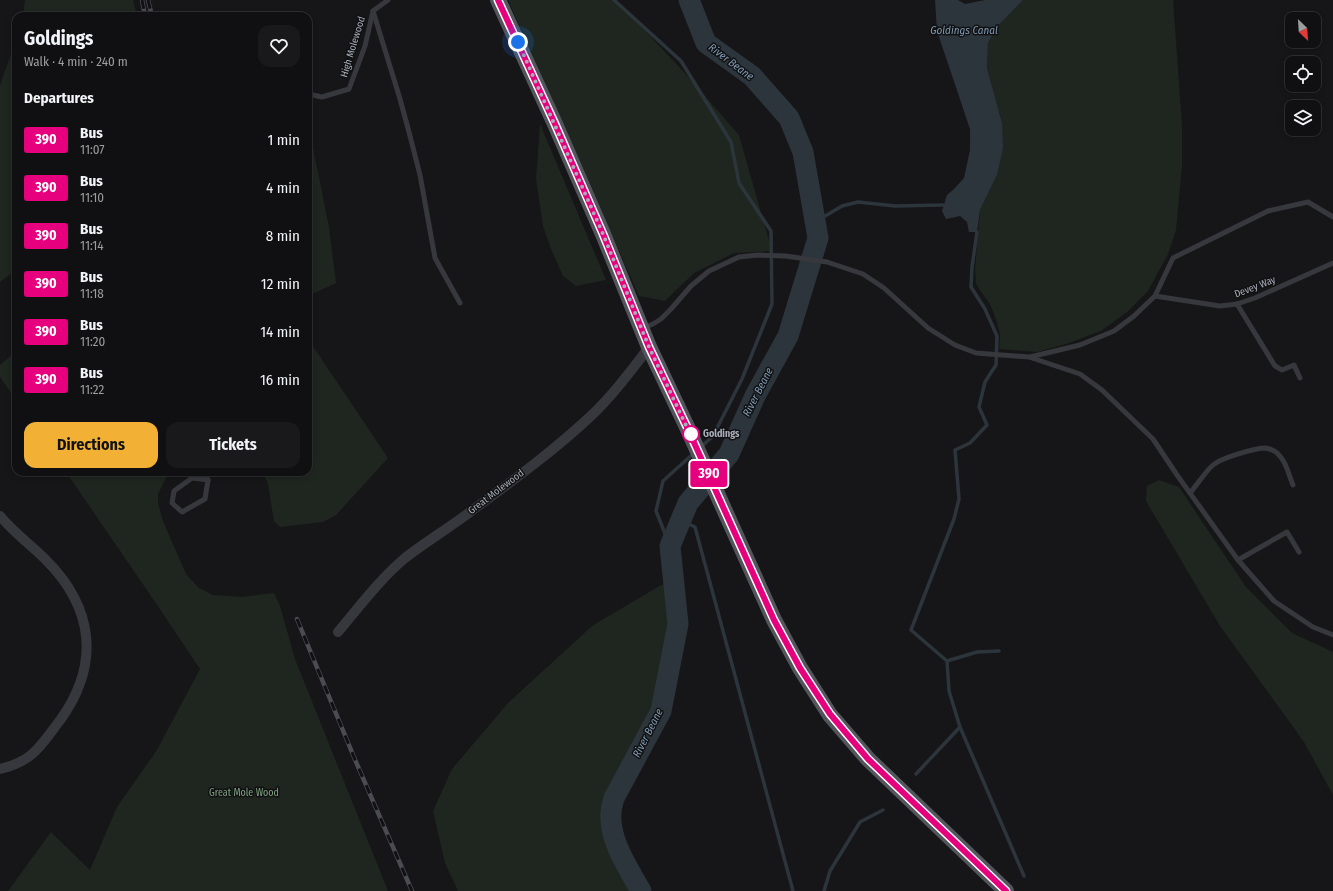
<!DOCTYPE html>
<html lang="en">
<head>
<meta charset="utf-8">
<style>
	:root { --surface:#101012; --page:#19191b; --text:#f1f3f6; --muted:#9c9d9f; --line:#303032; --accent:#f2b134 }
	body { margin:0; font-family:"Fira Sans Condensed",sans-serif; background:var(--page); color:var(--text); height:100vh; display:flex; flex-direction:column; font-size:15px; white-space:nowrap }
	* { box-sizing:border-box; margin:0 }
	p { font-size:13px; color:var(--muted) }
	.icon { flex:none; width:22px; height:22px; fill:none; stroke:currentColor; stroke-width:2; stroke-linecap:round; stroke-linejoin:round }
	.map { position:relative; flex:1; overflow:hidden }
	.details { position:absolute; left:12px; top:12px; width:300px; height:464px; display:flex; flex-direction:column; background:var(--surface); border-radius:12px; box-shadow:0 2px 6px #0003,0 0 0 1px var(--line) }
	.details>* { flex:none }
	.badge { padding:0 8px; border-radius:3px; font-size:14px; line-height:26px }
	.needle { width:26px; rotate:155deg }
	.fabs { position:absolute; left:1285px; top:12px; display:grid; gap:8px }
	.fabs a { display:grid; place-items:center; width:36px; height:36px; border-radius:8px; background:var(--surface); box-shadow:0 2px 6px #0003,0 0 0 1px var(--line); font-size:20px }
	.you { position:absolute; width:20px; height:20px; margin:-10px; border:3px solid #fff; border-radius:50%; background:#1a73e8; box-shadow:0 0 0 6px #1a73e833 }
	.map>.badge { position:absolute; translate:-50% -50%; box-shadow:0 0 0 2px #fff }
	h2 { padding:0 12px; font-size:15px; line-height:36px }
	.round { display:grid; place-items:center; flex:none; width:42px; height:42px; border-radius:12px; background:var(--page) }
	.overview { display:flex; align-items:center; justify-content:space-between; height:68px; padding:0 12px }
	h1 { font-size:19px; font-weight:700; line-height:30px }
	.action { display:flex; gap:8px; margin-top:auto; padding:8px 12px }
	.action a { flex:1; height:46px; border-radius:12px; background:var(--accent); color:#111; font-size:16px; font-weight:700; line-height:46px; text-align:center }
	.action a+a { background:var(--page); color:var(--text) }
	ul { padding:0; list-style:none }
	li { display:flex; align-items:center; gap:12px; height:48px; padding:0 12px }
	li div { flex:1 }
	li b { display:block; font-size:15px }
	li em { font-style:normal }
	li .badge { min-width:44px; font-weight:700; text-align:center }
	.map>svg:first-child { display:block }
</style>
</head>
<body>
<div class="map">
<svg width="1333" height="891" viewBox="0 0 1333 891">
	<rect width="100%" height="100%" fill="#161618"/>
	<g fill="#1e261f">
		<polygon points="25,0 133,0 137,16 23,16"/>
		<polygon points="508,0 616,0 683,71 739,135 772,251 734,253 694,273 665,301 639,296"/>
		<polygon points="1023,0 1173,0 1182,126 1182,166 1176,230 1168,254 1148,291 1127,312 1101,331 1066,344 1037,352 999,349 1000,335 997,322 990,304 981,292 976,283 975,269 980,210 997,175 1002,123 987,68 988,43 997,27"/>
		<polygon points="16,41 16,270 0,282 0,85"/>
		<polygon points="308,123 329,227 336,283 308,296"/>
		<polygon points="540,124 606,280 576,286 563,276 551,249 543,226 536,179"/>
		<polygon points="308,339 388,458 336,515 323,522 280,527 274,521 268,484 263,472 308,472"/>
		<polygon points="16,351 16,400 0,377 0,365"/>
		<polygon points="66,472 169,472 158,494 158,503 163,521 186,574 199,588 213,595 242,597 274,593 280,606 295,659 388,891 8,891 51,832 90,870 117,807 157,750 200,669 151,596"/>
		<polygon points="1159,480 1179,487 1246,587 1292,633 1333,652 1333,795 1304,742 1220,626 1146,501 1147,486"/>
		<polygon points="677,583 669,679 651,727 614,783 605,828 615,866 630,891 458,891 445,863 433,811 452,769 508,703 592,626 661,585"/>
	</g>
	<polygon fill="#2c353c" points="935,0 958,0 965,4 985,0 1023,0 997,27 988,43 987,68 1002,123 1003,148 997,175 980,210 977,232 969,232 967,222 960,216 946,219 942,211 947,195 954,189 964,178 970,150 970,129 937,31"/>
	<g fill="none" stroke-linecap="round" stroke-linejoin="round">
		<g stroke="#2c353c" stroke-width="3.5">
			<polyline points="614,0 681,61 731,142 739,183 771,231 772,304 742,379 713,436 701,447"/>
			<polyline points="815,222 842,206 858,202 895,206 943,205"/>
			<polyline points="977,232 972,267 971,287 985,309 997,336 996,365 985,382 979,407 987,425 970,443 955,450 959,499 954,519 911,630 947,661 949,691 960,727 1024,876"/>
			<polyline points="681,520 695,527 793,891"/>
			<polyline points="670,546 656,511 663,481 695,452"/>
			<polyline points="947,661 977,652 999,651"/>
			<polyline points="916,774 960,727"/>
			<polyline points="824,891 830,871 860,822 883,810"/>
		</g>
		<path stroke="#2c353c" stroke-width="21" d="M641 891C628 868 609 840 611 813 611 808 613 802 614 798L661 711 678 624 670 546 688 503 729 454 755 396 788 336 818 238 803 152 789 118 752 76 706 43 689 0"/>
		<g stroke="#37383d" stroke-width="5">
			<polyline points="373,11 400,99 409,132 420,175 435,258 460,303"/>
			<polyline points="308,94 322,97 349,89 365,46 373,11 388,0"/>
			<polyline points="1155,296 1220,306 1237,304 1255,298 1333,263"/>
			<polyline points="1237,304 1275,366 1282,370 1294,365 1300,378"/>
			<polyline points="643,328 653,324 661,319 671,309 691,286 709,271 739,257 758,255 786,256 827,262 863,274 884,288 928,328 955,345 976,353 1029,357 1080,374 1102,390 1153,439 1177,475 1238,560 1274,601 1313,627 1333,635"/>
			<polyline points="1030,357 1080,345 1114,331 1134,316 1155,296 1173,258 1268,211 1308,202 1333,217"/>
			<polyline points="204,472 208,480"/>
			<polygon points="192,478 208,480 205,499 182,512 172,503 174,491"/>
			<path d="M1190 493C1198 484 1204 473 1213 465 1221 458 1255 448 1266 448 1271 449 1276 451 1279 455 1287 463 1289 476 1293 485"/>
			<polyline points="1238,560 1287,532 1299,552"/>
		</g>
		<g stroke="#37383d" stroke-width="10">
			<path d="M0 516C14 533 31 545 46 560 94 608 100 664 61 719 41 745 34 761 0 769"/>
			<path d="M338 632C359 607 380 579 405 558 427 541 452 526 474 509 515 479 556 449 593 414 614 394 632 370 649 347"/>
		</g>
		<polyline stroke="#53555c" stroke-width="16" points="498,0 555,124 603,234 649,347 687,427 774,620 800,668 830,715 868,759 1006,891"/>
		<defs>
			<g id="rail">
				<polyline points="142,0 145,16"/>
				<polyline points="148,0 152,16"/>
				<polyline points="297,619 356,762 412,891"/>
			</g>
		</defs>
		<use href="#rail" stroke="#4a4c52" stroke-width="4.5"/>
		<use href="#rail" stroke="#111113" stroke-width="3" stroke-dasharray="9" stroke-linecap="butt"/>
	</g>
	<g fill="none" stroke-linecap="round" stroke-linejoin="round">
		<defs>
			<polyline id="line" points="498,0 555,124 603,234 649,347 687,427 774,620 800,668 830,714 868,759 1006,891"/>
		</defs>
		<use href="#line" stroke="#fff" stroke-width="9"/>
		<use href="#line" stroke="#e6007e" stroke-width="6"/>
		<polyline stroke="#a8adb8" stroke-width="4" stroke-dasharray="0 7.2" points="518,42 603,234 649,347 692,438 691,434"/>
	</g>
	<circle fill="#fff" stroke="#e6007e" stroke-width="2" cx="691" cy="434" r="8"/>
	<g text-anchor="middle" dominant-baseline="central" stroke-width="3" stroke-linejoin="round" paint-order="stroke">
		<g font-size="10" fill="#a8adb8" stroke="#111113">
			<text transform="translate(353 47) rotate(-73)">High Molewood</text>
			<text transform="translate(1255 287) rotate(-21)">Devey Way</text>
			<text transform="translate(496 492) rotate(-37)">Great Molewood</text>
		</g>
		<g font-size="10" font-weight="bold" fill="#a8adb8" stroke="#111113" text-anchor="start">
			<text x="703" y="434">Goldings</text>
		</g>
		<g font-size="10" fill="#7fa381" stroke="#111113">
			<text x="244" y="793">Great Mole Wood</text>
		</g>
		<g font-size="11" font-style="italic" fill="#7f9bb3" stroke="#111113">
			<text x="964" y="30">Goldings Canal</text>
			<text transform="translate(731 62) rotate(37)">River Beane</text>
			<text transform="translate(758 392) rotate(-63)">River Beane</text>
			<text transform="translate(648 733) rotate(-63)">River Beane</text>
		</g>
	</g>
</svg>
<div class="fabs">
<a><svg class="needle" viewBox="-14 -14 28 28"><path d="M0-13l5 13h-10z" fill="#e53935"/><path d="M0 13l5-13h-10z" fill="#9c9d9f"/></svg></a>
<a><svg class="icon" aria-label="locate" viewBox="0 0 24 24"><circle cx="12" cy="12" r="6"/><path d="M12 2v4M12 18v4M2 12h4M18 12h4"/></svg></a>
<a><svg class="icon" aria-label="layers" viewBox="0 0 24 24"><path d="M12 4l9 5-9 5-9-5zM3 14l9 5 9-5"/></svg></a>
</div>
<div class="you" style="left:518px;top:42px"></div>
<b class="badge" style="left:709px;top:474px;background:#e6007e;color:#fff">390</b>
<section class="details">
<div class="overview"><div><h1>Goldings</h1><p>Walk · 4 min · 240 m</p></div><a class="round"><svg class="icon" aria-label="heart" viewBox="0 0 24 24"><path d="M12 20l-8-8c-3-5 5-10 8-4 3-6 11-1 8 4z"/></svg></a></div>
<h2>Departures</h2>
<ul>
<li><span class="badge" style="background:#e6007e;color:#fff">390</span><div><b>Bus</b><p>11:07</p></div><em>1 min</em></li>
<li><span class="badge" style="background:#e6007e;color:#fff">390</span><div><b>Bus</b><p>11:10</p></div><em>4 min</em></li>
<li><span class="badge" style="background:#e6007e;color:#fff">390</span><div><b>Bus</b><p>11:14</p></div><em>8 min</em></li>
<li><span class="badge" style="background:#e6007e;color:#fff">390</span><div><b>Bus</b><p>11:18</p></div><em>12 min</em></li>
<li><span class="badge" style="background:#e6007e;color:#fff">390</span><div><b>Bus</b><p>11:20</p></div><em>14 min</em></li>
<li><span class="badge" style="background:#e6007e;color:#fff">390</span><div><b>Bus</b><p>11:22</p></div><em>16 min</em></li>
</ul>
<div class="action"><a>Directions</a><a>Tickets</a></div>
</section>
</div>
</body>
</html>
